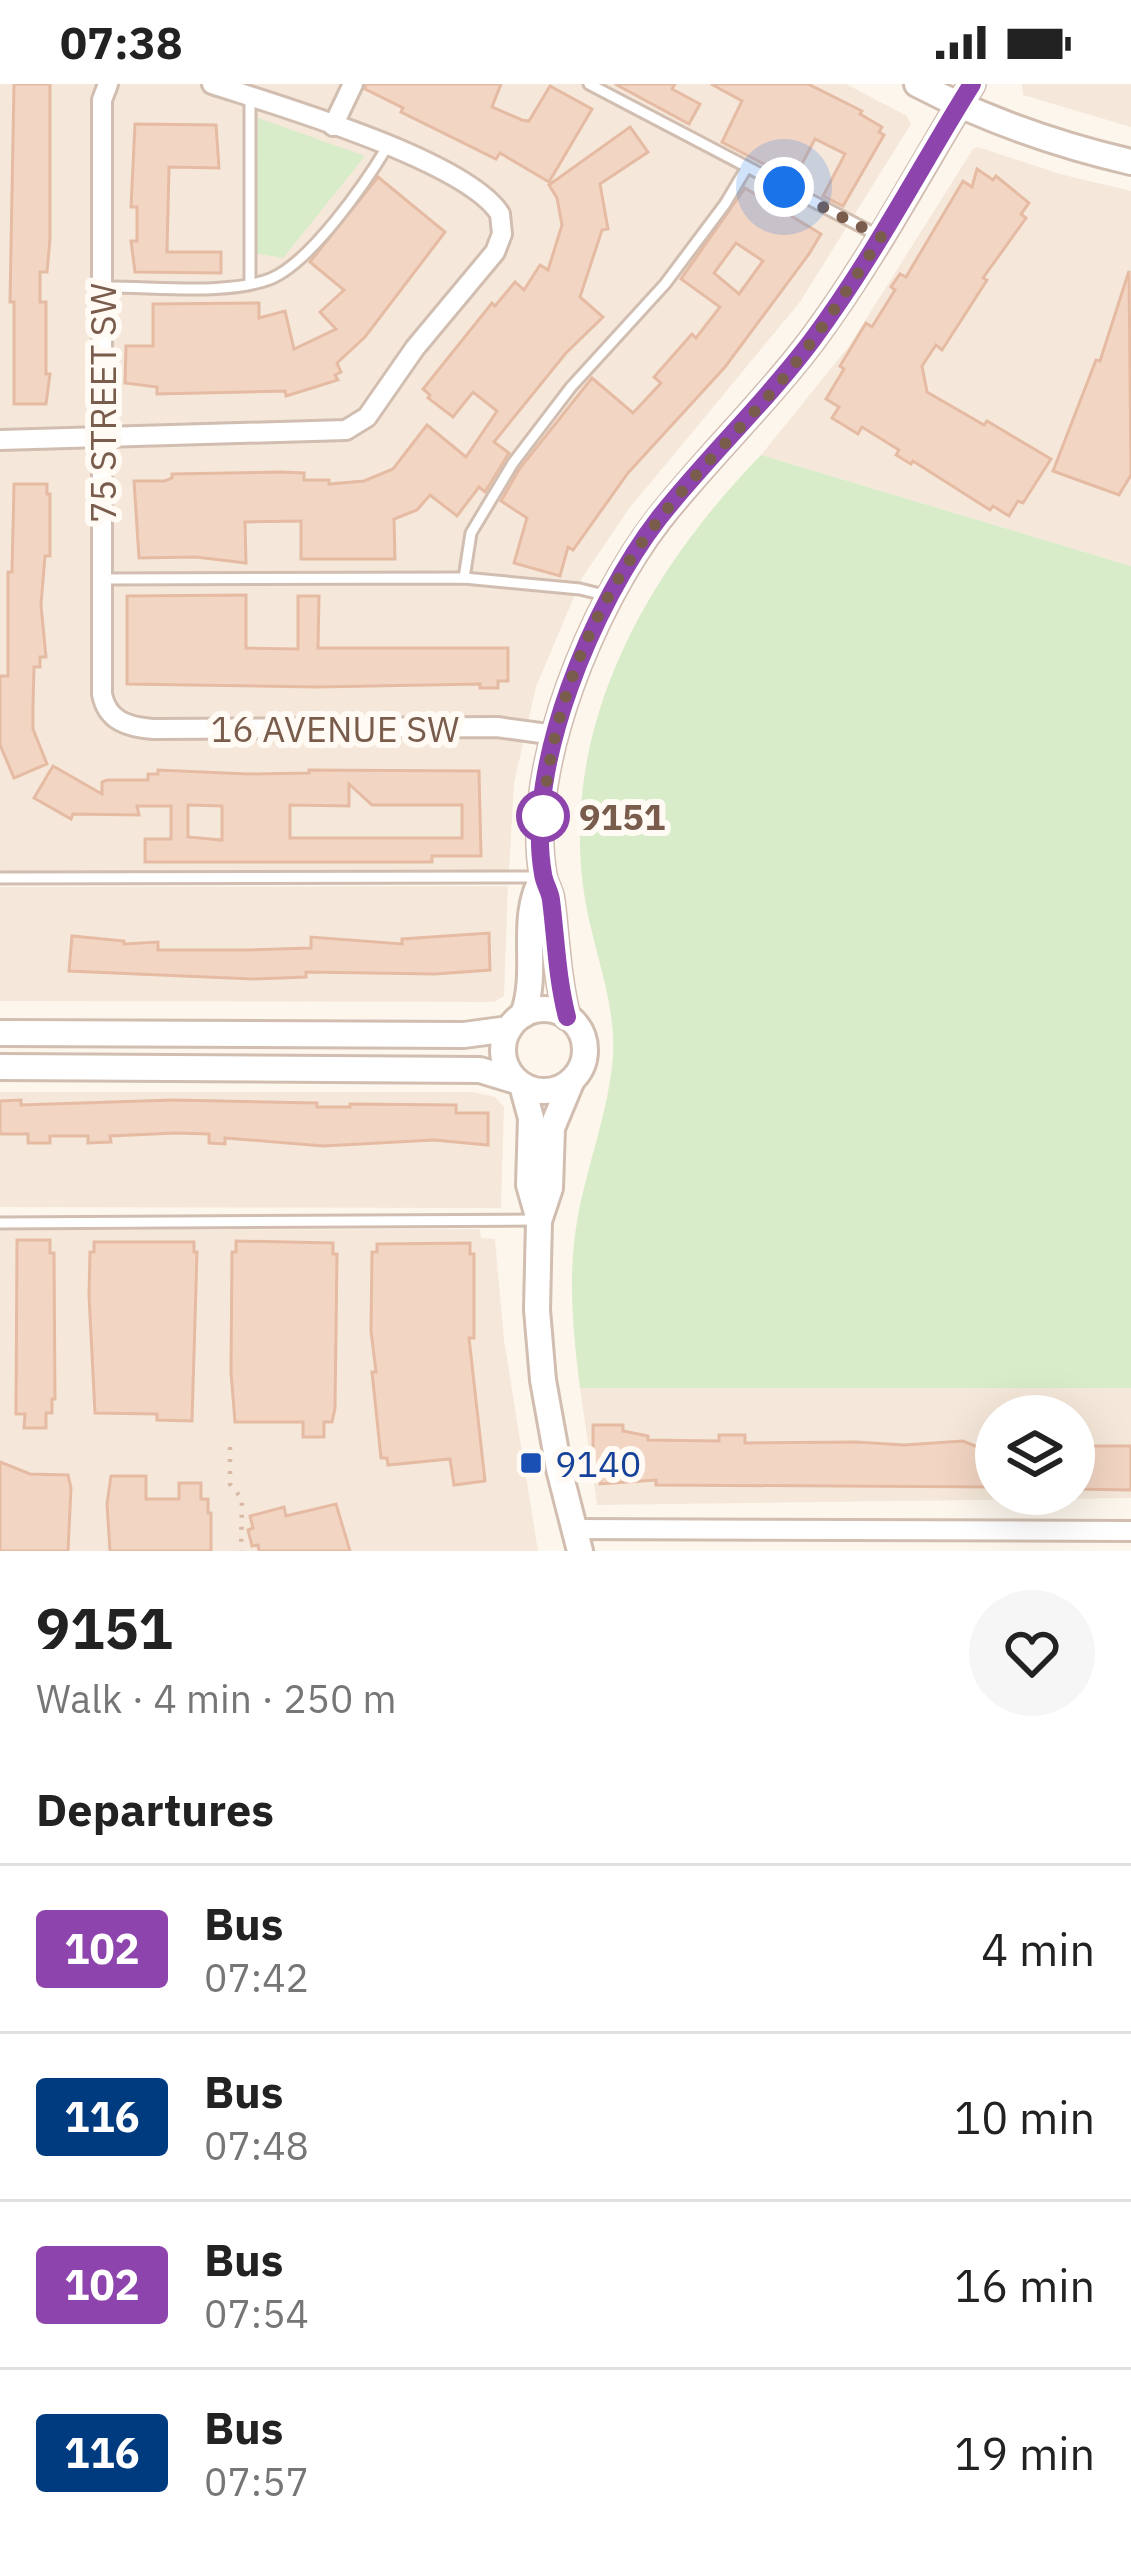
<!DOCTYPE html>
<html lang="en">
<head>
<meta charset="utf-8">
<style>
	:root { --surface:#fff; --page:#f6f6f6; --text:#222; --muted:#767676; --line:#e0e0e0 }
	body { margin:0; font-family:"IBM Plex Sans",sans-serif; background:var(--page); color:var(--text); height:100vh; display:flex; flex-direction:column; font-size:45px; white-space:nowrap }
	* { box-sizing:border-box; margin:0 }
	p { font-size:39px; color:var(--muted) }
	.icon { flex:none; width:66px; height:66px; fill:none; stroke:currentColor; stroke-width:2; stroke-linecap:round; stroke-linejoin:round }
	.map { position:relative; height:1467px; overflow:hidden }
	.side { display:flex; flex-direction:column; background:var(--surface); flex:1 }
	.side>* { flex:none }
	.badge { padding:0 24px; border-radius:9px; font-size:42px; line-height:78px }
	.controls { position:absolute; left:975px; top:1311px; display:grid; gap:24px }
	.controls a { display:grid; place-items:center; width:120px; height:120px; border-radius:50%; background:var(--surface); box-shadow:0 12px 48px #0002; font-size:60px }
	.you { position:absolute; width:60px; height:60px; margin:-30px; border:9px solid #fff; border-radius:50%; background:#1a73e8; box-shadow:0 0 0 18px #1a73e833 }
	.map>.badge { position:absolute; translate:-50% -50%; box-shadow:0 0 0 6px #fff }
	h2 { padding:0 36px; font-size:45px; line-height:108px }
	.round { display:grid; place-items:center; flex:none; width:126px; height:126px; border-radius:63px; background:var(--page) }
	.overview { display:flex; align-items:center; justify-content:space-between; height:204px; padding:0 36px }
	h1 { font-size:57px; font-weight:700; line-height:90px }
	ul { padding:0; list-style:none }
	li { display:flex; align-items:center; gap:36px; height:168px; padding:0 36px; border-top:3px solid var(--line) }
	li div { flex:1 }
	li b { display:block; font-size:45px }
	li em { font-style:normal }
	li .badge { min-width:132px; font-weight:700; text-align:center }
	.status { display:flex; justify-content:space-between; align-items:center; height:84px; padding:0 60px; background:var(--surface); direction:ltr }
	.status svg { height:33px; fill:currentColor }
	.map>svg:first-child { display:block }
</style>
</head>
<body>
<div class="status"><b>07:38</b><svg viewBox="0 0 49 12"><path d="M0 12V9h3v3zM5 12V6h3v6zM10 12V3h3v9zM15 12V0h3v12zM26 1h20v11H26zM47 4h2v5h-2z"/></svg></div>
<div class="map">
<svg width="1131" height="1467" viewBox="0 0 1131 1467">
	<rect width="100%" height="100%" fill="#fdf6ec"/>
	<g fill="#f5e8da" fill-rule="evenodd">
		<polygon points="0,0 846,0 907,32 911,40 800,218 628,426 582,494 536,603 514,699 509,787 0,787"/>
		<polygon points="1022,0 1131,0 1131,43 1023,11"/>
		<polygon points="978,63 1060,90 1131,107 1131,482 761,371 849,262 973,65"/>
		<polygon points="508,802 504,912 494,918 0,917 0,803"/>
		<polygon points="0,1008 473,1008 495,1013 504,1023 501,1124 0,1123"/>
		<polygon points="480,1145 481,1154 495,1155 504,1256 538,1467 0,1467 0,1146"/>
		<path d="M580 1304H1131V1414L597 1421ZM996 1332H1074V1410H996Z"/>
	</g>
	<g fill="#d8ecc9">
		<polygon points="258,34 365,72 283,174 255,169"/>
		<path d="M761 371 1131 482V1304H580C573 1247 567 1189 578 1132 588 1078 609 1027 613 971 616 914 590 859 583 802 562 636 649 486 761 371Z"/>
	</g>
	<g fill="#f3d5c3" stroke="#e6bba3" stroke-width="3" fill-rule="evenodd">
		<polygon points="14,0 50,0 50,155 47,188 40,188 40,218 46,218 46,290 50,290 46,320 14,320 14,218 10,218"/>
		<polygon points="366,0 501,0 492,23 522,36 529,37 550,2 592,25 549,98 500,69 496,75 401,28 403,24 365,5"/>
		<polygon points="615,0 675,0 672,5 700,20 689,40"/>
		<polygon points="711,0 808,0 862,27 860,30 882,43 879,48 884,51 843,122 823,112 845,70 815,55 794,95 760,78 722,58 742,17"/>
		<polygon points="135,40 216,41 219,84 169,83 167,168 221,168 221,189 135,188 131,157 137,157 137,123 131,123"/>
		<polygon points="630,43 648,68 600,100 608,145 602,146 580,213 603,233 566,269 494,358 509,369 485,408 479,403 457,432 430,411 417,426 394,435 395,475 301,475 301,437 245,438 246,479 196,473 139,474 134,397 165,397 172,394 172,390 281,388 304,389 304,396 329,396 329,400 364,397 393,385 427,341 466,373 497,327 473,308 453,333 428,314 430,311 423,305 492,219 495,222 515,198 524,206 540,181 548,186 562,141 557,114 549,101"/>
		<polygon points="977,85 993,96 996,92 1029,119 1021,130 1026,134 983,194 987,196 942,266 936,261 922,282 927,308 984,341 987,337 1051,375 1023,419 1018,417 1009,432 993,422 990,426 913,377 911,380 896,371 899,366 862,343 858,350 832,334 839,323 826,315 844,285 840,282 866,239 872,243 895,206 891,203 900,190 906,193 963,97 972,103"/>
		<polygon points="378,93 445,148 365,253 337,279 341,288 335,291 338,296 286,312 285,307 157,310 157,303 125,299 126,262 153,262 153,220 259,219 259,234 285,227 294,265 336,245 320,228 344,206 310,178"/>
		<path d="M745 104 821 150 809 170 725 283 628 389 573 466 568 463 560 492 514 479 527 434 501 417 520 384 592 294 633 329 661 299 654 293 692 250 696 254 720 223 681 195ZM736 159 763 177 739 210 714 189Z"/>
		<polygon points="1129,187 1131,391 1119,411 1053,387 1096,276 1100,277"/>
		<polygon points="14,400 47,400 47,410 50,410 50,472 45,472 41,521 46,573 40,573 40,583 34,583 33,622 33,645 47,680 14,694 0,661 0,592 8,592 8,488 12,488"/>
		<polygon points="246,511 246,564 298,565 298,512 319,512 318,564 508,564 508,597 498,597 498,604 480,604 480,600 317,603 127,600 127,512"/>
		<path d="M53 682 102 710V698L107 696H148V690H158V686L248 690 309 689V686L479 687 481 772H432V778H145V755H171V722H137L139 731 73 730 71 735 34 714ZM349 700 372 721H462V754H290V721L349 722ZM188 721 222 722V756L188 753Z"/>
		<polygon points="489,849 490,886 435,890 306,888 306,893 253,895 69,887 72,852 124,857 124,860 158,858 158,866 245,866 311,864 311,853 402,860 402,855"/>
		<polygon points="21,1016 21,1021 173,1016 317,1019 317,1023 350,1023 350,1020 456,1021 456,1029 488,1029 488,1061 434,1056 323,1062 225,1054 225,1060 209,1059 209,1050 176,1049 110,1052 111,1058 88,1059 88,1052 50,1052 50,1059 28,1059 28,1050 0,1050 0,1017"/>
		<polygon points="17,1156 50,1156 50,1169 54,1169 55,1315 52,1315 52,1329 46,1329 46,1344 24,1344 25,1330 16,1330"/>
		<polygon points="236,1157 333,1159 333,1170 337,1170 335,1324 332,1338 324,1338 324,1353 303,1353 303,1338 235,1338 231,1288 232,1168 236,1168"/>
		<polygon points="94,1158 194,1158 194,1168 197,1168 192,1337 157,1336 157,1330 95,1329 89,1211 90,1168 94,1168"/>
		<polygon points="470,1159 470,1170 474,1170 474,1254 469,1254 485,1397 454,1401 450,1375 388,1381 387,1374 381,1374 372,1288 376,1288 371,1247 372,1168 377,1168 377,1160"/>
		<polygon points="593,1341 623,1341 623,1347 648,1352 648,1356 719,1357 719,1351 745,1351 745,1359 857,1358 904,1361 963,1357 975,1362 996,1362 996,1403 656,1401 656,1396 600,1400 600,1383 593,1383"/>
		<polygon points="1074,1362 1131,1362 1131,1406 1074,1405"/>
		<polygon points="0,1378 30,1390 68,1391 71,1404 68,1467 0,1467"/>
		<polygon points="111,1392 146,1392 146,1415 179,1415 179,1399 201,1399 201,1415 208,1415 208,1429 211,1429 211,1467 110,1467 107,1420"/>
		<polygon points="336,1420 350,1467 259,1467 258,1461 252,1462 248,1446 253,1444 250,1432 284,1423 286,1432"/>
	</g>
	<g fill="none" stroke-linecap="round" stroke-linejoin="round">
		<defs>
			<g id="service">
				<polyline points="589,0 881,153"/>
				<polyline points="250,200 250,13"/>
				<path d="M102 203C151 202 225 212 270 195 310 179 365 100 387 63"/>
				<polyline points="464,494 471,449 513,379 571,303 665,200 725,120 747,83"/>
				<polyline points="102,495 464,494 580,505 604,511"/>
				<polyline points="0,794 537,793"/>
				<polyline points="0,1139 535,1136"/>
			</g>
			<g id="minor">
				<path d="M108 0 102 16V610C107 637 128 643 153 645L497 643 555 651"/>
				<polyline points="333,42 353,0"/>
				<path d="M0 356 346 346 367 333 415 264 495 168 502 150 500 130C466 76 276 21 212 0"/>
				<polyline points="573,1445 1131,1447"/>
			</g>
			<g id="tertiary">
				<path d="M917 0C984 35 1058 61 1131 78"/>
				<circle cx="544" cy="966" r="41"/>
				<path d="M523 931C540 885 518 835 543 793"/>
				<path d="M567 933C557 894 556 856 551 816 550 807 544 800 543 791 524 683 594 518 659 435 708 372 766 318 813 255 873 174 920 85 972 0"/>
				<polyline points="0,949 464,951 509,945"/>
				<polyline points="0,983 480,986 516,997"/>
				<polyline points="522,1001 531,1034 529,1101 539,1136 537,1226 543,1296 559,1385 580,1467"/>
				<polyline points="540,1134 550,1104 552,1044 572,996"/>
			</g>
		</defs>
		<use href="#service" stroke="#d1beb0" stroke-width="15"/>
		<use href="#minor" stroke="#d1beb0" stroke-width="24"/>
		<use href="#tertiary" stroke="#d1beb0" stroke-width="30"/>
		<polyline stroke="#d9b8a5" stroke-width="4.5" stroke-dasharray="3 9" stroke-linecap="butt" points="230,1363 230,1400 242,1415 241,1467"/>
		<use href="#service" stroke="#fff" stroke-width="9"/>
		<use href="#minor" stroke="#fff" stroke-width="18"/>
		<use href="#tertiary" stroke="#fff" stroke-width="24"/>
	</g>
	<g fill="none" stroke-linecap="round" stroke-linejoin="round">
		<defs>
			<path id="line" d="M567 933C557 894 556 856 551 816 550 807 544 799 543 790 524 683 594 518 659 434 708 372 766 318 813 255 873 174 919 85 972 0"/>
		</defs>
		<use href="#line" stroke="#fff" stroke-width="27"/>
		<use href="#line" stroke="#8e44ad" stroke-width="18"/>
		<path stroke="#7a5c4d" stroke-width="12" stroke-dasharray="0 21.6" d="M543 732V736C549 628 593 518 661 433 698 385 743 343 782 296 819 251 850 202 881 153L784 103"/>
	</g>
	<circle fill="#fff" stroke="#8e44ad" stroke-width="6" cx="543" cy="732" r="24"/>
	<rect fill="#1a4fb4" stroke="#fffaf3" stroke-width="4.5" x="519" y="1367" width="24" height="24" rx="6"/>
	<g text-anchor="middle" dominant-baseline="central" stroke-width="12" stroke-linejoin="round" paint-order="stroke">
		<g font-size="36" fill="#7a5c4d" stroke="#fffaf3">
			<text transform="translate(102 319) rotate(-90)">75 STREET SW</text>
			<text x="335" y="644">16 AVENUE SW</text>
		</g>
		<g font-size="36" font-weight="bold" fill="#7a5c4d" stroke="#fffaf3" text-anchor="start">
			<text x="579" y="732">9151</text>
		</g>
		<g font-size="36" fill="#164399" stroke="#fffaf3" text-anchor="start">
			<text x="555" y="1379">9140</text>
		</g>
	</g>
</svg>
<div class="controls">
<a><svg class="icon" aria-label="layers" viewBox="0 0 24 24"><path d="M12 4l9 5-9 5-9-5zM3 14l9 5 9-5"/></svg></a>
</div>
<div class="you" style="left:784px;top:103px"></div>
</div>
<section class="side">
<div class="overview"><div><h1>9151</h1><p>Walk · 4 min · 250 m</p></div><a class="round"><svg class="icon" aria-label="heart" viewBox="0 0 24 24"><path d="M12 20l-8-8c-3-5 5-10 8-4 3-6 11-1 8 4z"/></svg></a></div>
<h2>Departures</h2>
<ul>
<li><span class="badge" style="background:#8e44ad;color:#fff">102</span><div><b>Bus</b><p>07:42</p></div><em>4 min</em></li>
<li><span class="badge" style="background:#003b80;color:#fff">116</span><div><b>Bus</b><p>07:48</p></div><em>10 min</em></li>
<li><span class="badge" style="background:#8e44ad;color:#fff">102</span><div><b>Bus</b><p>07:54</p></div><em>16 min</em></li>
<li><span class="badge" style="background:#003b80;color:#fff">116</span><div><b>Bus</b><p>07:57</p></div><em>19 min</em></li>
</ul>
</section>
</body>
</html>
